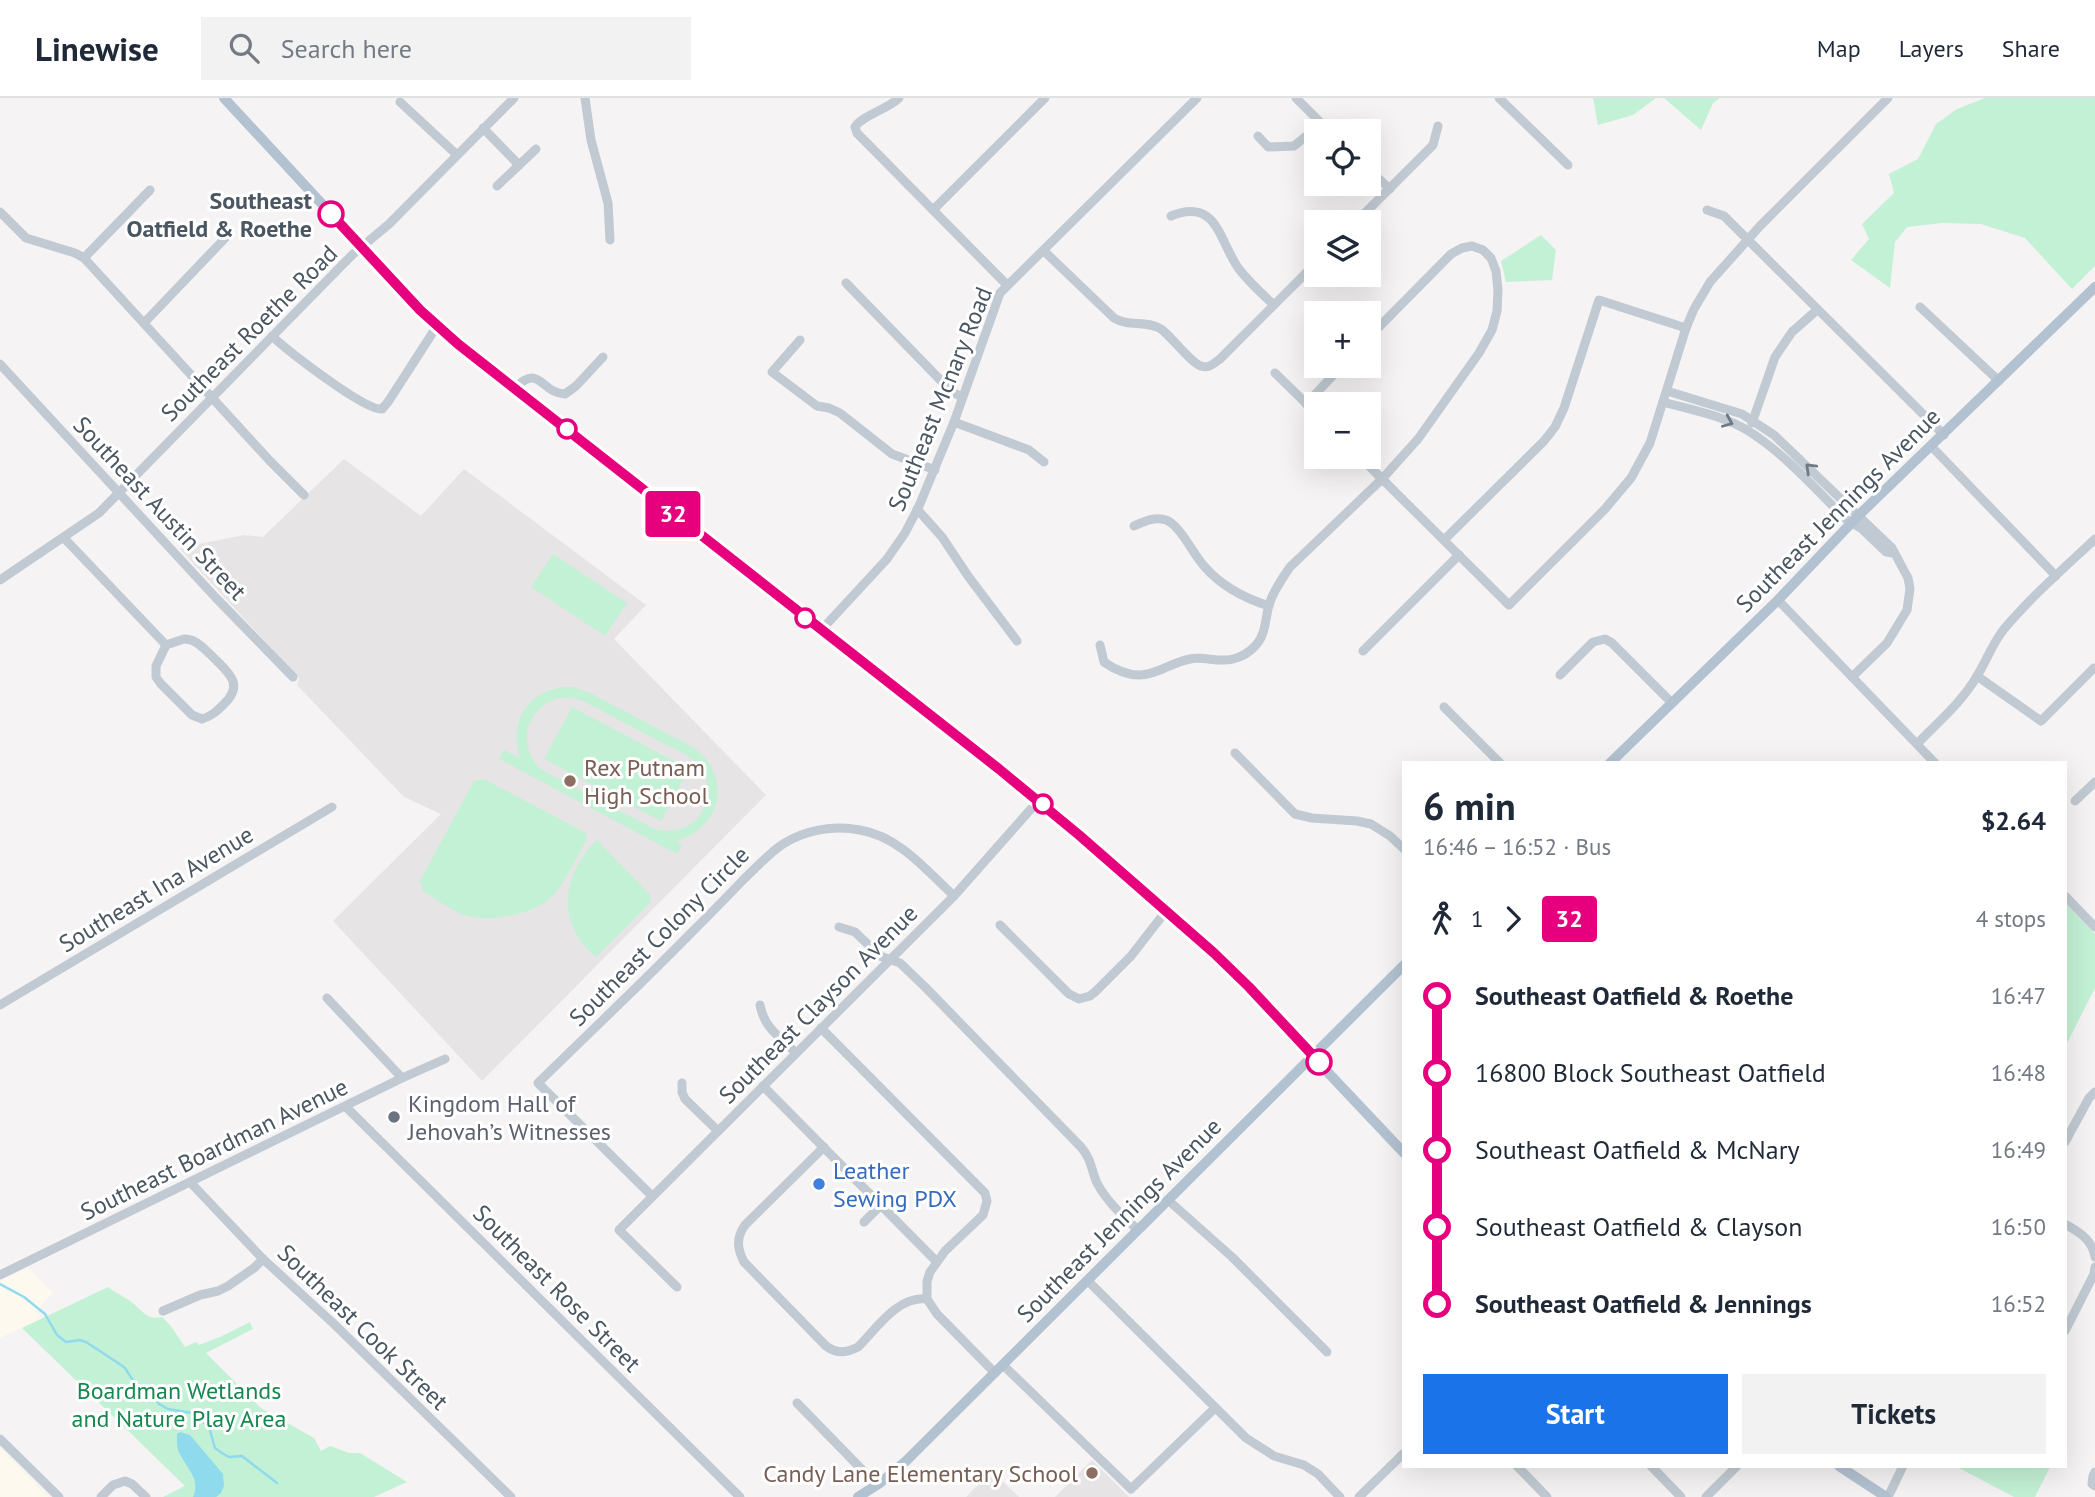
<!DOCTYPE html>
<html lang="en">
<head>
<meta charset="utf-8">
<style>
	:root { --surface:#fff; --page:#f2f2f3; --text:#1f2937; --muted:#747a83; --line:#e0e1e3; --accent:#1a73e8 }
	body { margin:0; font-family:"PT Sans",sans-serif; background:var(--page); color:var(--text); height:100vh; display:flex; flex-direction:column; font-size:26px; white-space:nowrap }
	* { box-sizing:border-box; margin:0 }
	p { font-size:23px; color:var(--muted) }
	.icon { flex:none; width:38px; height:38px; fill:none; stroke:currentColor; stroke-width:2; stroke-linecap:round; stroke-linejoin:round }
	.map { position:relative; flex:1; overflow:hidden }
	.details { position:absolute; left:1402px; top:663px; width:665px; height:707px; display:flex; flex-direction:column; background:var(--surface); border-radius:0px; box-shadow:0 7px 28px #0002 }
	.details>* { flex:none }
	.badge { padding:0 14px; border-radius:5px; font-size:24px; line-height:46px }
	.tools { position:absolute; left:1304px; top:21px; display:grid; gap:14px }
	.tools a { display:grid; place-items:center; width:77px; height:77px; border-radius:0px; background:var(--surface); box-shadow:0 7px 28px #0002; font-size:35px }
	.map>.badge { position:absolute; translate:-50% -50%; box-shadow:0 0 0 4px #fff }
	.legs { display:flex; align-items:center; gap:10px; height:77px; padding:0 21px; font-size:23px }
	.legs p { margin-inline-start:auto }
	.headline { display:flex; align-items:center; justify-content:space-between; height:119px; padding:0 21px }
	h1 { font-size:38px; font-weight:700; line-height:52px }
	.action { display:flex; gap:14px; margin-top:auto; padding:14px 21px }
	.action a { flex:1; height:80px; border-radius:0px; background:var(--accent); color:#fff; font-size:28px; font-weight:700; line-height:80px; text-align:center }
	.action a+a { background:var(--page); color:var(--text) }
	ul { padding:0 21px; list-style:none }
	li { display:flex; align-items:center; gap:24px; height:77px; font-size:26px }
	li i { display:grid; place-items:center; width:10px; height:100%; margin:0 9px; background:currentColor }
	li i::after { content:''; width:18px; height:18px; margin:-9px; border:5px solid; border-radius:50%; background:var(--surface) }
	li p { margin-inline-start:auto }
	li:first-child i { background:linear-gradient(#0000 50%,currentColor 0) }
	li:last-child i { background:linear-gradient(currentColor 50%,#0000 0) }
	header { display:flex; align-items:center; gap:42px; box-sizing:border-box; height:98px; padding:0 35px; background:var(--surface); border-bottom:2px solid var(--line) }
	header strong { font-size:33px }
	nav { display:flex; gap:38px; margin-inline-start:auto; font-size:24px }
	.search { width:490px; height:63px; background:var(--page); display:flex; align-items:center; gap:18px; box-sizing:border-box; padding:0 24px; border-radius:0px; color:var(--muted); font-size:26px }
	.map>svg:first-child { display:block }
</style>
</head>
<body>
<header>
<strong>Linewise</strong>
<div class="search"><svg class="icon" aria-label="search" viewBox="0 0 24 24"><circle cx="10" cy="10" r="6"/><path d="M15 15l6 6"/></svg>Search here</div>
<nav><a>Map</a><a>Layers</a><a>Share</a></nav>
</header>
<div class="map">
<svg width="2095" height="1399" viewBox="0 0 2095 1399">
	<rect width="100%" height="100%" fill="#f5f3f3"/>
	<g fill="#fdf9ef">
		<polygon points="28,1170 53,1195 36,1213 42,1220 0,1240 0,1183"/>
		<polygon points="0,1350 49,1399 0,1399"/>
	</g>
	<g fill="#e6e4e5">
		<polygon points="344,361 421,418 464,371 646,507 614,541 766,697 482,983 333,823 441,716 404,699 297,587 299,580 179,450 244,437 263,439"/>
		<polygon points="1092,1362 1129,1399 1055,1399"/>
		<polygon points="992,1373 1019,1399 966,1399"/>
	</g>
	<g fill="#c3f1d5" fill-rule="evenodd">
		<polygon points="1593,0 1656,0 1633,17 1598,27"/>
		<polygon points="1664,0 1720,0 1713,5 1701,32"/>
		<polygon points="1985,0 2095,0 2095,168 2072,191 2025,140 1981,126 1942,125 1907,129 1895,144 1890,190 1851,162 1869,141 1862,126 1894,95 1889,76 1918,61 1936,26 1957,11"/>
		<polygon points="1541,137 1556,152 1552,182 1506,184 1501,163"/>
		<polygon points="553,456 627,505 605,538 531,489"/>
		<path d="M564 589H573L590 595 691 648C733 675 724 729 676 743L682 747 677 756 499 661 504 652 520 660C509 624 526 594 564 589ZM558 600H572L585 604C609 617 633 629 657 642 671 649 688 655 699 668 710 682 710 703 699 718 688 732 671 735 655 731L542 672C516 648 525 611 558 600Z"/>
		<polygon points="572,609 689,671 661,723 544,661"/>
		<path d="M484 681 586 735 587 741C577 758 569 777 557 793 540 817 487 826 461 816 448 810 435 800 423 793L420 783 474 683Z"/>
		<path d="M597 742 650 797 651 804 596 859C555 826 562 775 597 742Z"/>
		<polygon points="2065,805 2095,836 2095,890 2065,949"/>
		<path d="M108 1189C117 1196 130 1201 137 1209 145 1216 150 1222 162 1219L170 1227 185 1249 196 1244 199 1247 220 1239 250 1224 253 1231 206 1255 261 1310 314 1340 321 1353 330 1348 349 1355H360L407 1384 374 1399H163L185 1388 22 1230Z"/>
		<polygon points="1957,1369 1957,1368 2050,1369 2035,1399 2014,1399"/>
	</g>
	<path fill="#90daee" d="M180 1334 190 1337 223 1376 224 1388 221 1395 216 1399H193C201 1382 188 1372 181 1358 176 1351 177 1344 177 1336Z"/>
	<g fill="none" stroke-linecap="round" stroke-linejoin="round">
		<polyline stroke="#90daee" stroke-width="2.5" points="0,1186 24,1199 45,1216 57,1237 66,1244 80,1242 86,1244 118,1265 125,1270 134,1284 153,1298 159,1306 168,1311 192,1315 209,1329 215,1350 222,1355 229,1359 242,1358 277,1385"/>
		<g stroke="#c1cad2" stroke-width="9">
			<polyline points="585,0 591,42 608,105 610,142"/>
			<path d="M899 0C888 11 861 18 855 29L857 35 1007 187"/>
			<polyline points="1296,0 1329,33"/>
			<polyline points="1499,0 1568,67"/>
			<polyline points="400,4 456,56"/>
			<polyline points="483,30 519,67"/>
			<polyline points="1258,38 1268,49 1294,48 1321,26"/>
			<polyline points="1368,71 1390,91"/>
			<polyline points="497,88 536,51"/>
			<polyline points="933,112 1045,0"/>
			<polyline points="1707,112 1724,118 1944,337"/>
			<polyline points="0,114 26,140 75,155 84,160 270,363 304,397"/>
			<path d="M1171 118C1218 99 1219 144 1239 171 1249 184 1262 196 1274 207"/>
			<polyline points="1356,124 1433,47 1438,28"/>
			<path d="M1044 153 1114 220C1128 229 1147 222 1161 231 1172 239 1191 265 1201 268 1209 271 1214 265 1220 261L1316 165"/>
			<polyline points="84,160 150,92"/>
			<polyline points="846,185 952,294 962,299"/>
			<polyline points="1920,209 1999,283"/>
			<polyline points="144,225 229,136"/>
			<path d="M272 238C288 253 365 313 382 311L388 304 437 228"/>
			<polyline points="800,242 772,274 817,308 829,310 840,315 892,356 935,372"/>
			<polyline points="0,266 216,500 293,579"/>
			<polyline points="1275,275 1316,315"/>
			<path d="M514 291C540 264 540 295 565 296L576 288 603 259"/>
			<polyline points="1667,293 1742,316 1774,337 1892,450 1908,480 1910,491 1907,512 1887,545 1852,579"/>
			<path d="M1663 304C1692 312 1725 318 1750 334 1785 356 1817 393 1847 422L1862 431 1886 454 1893 455"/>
			<polyline points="1306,306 1342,268"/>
			<polyline points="954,324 1029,352 1044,364"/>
			<polyline points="1752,325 1775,259 1792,234 1817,212"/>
			<polyline points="1932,349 2056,478"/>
			<polyline points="1360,359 1509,507 1605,411 1631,380 1650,345 1686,230 1694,211 1710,184 1760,128 1888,0"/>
			<polyline points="917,411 942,439 968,478 1017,543"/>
			<path d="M1134 428C1143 424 1155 418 1166 422 1180 427 1193 456 1204 468 1221 488 1244 500 1269 508"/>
			<polyline points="64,440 166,547"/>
			<polyline points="1444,442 1544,343 1555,329 1564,310 1599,202 1686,230"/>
			<polyline points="0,482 99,415 352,157 389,126 514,0"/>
			<polyline points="1778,502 1935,665"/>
			<polyline points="815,527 825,528 887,461 905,435 919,408 954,324 1000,195 1197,0"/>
			<path d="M184 541C196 541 202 549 211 557 226 573 246 585 224 606 217 613 212 618 202 621L192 617 161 586 156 579V568L166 547Z"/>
			<path d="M1100 547 1104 564C1114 571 1126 577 1139 577 1157 577 1172 564 1190 561 1204 558 1219 565 1233 561 1241 559 1250 554 1256 547 1266 536 1265 521 1269 507 1273 493 1282 481 1290 469L1382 381 1418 341 1479 255 1492 232 1497 213 1498 192 1496 173 1491 160 1483 152 1472 148 1462 150 1451 156 1368 240"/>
			<polyline points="1363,553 1459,457"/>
			<polyline points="1560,577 1593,544 1605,541 1612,545 1672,605"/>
			<polyline points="1977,578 2041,623 2094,570 2095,571"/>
			<polyline points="1444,609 1500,665"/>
			<path d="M1917 646C1938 624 1962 604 1977 578 1987 562 1992 546 2004 531 2031 499 2064 470 2095 441"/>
			<polyline points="1235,655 1295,716 1312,720 1357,723 1371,726 1390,738 1404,751"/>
			<polyline points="2075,703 2095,684"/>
			<polyline points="2065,798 2095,829"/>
			<polyline points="1000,827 1069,896 1079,901 1090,898 1095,894 1131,858 1166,813"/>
			<path d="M839 829 855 834 880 858 900 865 925 889 1081 1049C1092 1062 1091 1072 1097 1085 1107 1104 1123 1118 1138 1132"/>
			<polyline points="327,900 402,980"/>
			<polyline points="0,907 332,709"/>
			<path d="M760 907C764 930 780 939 796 955"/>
			<polyline points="821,930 985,1095 987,1103 983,1117 945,1153 930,1174 927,1183 927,1201"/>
			<polyline points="682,985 682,994 685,1001 718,1033"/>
			<polyline points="763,988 936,1163"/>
			<polyline points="346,1009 740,1399"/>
			<polyline points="2065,1044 2089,1000 2095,994"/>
			<path d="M824 1049 745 1127C736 1140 737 1150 744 1164L826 1248C837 1256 846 1255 858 1249 877 1230 897 1198 927 1201"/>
			<polyline points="190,1084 263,1161 334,1226 511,1399"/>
			<path d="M652 1098 538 985C589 935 641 886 691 835 708 818 726 800 743 782 756 770 768 756 783 746 805 732 833 727 860 732 900 739 926 772 954 798"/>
			<polyline points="1168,1102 1232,1159 1327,1254"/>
			<polyline points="864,1124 881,1107"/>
			<path d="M2065 1126C2080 1135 2092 1141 2095 1159"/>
			<polyline points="0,1177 402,980 445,961"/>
			<polyline points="1088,1183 1246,1340 1274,1358 1304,1367 1318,1376 1340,1399"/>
			<polyline points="677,1189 619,1132 954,798 1038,703"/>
			<polyline points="927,1201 937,1216 995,1275"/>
			<polyline points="163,1213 200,1197 218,1193 228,1188 254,1170 263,1161"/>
			<polyline points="2065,1233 2094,1176 2095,1169"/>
			<polyline points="1003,1267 1131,1391 1215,1310"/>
			<polyline points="797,1305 877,1387"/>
			<polyline points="0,1341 59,1399"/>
			<polyline points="1517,1368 1547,1399"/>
			<polyline points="1651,1368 1681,1399"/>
			<polyline points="2095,1374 2093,1378 2092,1386 2095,1388"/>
			<polyline points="101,1399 113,1387 125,1383 132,1386 146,1399"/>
			<polyline points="1359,1399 1404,1355"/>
			<polyline points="1706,1399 1737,1368"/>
			<polyline points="1888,1399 1903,1368"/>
		</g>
		<g stroke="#b3c2d1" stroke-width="10">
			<polyline points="224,0 420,212 514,291 999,671 1079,737 1234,875 1404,1055"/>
			<polyline points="1610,665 1778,502 1858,418 2095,189"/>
			<polyline points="1839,1368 1886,1399"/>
			<polyline points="858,1399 880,1385 906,1363 1404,867"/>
		</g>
	</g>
	<defs><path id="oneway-chevron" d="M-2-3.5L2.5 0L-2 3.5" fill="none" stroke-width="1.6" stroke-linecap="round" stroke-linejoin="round" transform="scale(1.75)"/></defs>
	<g stroke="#6e7983">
		<use href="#oneway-chevron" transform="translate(1728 324) rotate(23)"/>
		<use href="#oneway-chevron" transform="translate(1810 370) rotate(-136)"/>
	</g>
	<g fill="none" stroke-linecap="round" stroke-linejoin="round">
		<defs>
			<polyline id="line-1" points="331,116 420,212 458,246 999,671 1079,737 1214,855 1249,889 1319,964"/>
		</defs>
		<use href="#line-1" stroke="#fff" stroke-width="16"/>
		<use href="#line-1" stroke="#e6007e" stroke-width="10"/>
	</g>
	<g fill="#fff" stroke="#e6007e" stroke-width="3.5">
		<circle cx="331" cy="116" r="12"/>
		<circle cx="567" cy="331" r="9"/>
		<circle cx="805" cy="520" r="9"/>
		<circle cx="1043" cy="706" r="9"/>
		<circle cx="1319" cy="964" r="12"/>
	</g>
	<g fill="#8d6e63" stroke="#fff" stroke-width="2.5">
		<circle cx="570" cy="683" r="7"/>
		<circle cx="1092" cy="1375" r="7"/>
	</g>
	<circle fill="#6b7280" stroke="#fff" stroke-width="2.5" cx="394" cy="1019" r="7"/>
	<circle fill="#3f7fe0" stroke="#fff" stroke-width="2.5" cx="819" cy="1086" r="7"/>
	<g text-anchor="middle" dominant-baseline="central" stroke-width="6" stroke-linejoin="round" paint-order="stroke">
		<g font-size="24" font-weight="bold" fill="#4a5661" stroke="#fff" text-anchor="end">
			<text x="312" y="102">Southeast<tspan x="312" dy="28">Oatfield &amp; Roethe</tspan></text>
		</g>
		<g font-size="24" fill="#4a5661" stroke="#fff">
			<text transform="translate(249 235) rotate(-45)">Southeast Roethe Road</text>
			<text transform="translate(940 301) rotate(-68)">Southeast Mcnary Road</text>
			<text transform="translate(160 410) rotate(47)">Southeast Austin Street</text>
			<text transform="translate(1838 412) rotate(-45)">Southeast Jennings Avenue</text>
			<text transform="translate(156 791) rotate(-31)">Southeast Ina Avenue</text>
			<text transform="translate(659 838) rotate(-45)">Southeast Colony Circle</text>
			<text transform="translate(818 906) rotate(-45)">Southeast Clayson Avenue</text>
			<text transform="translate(214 1051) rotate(-26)">Southeast Boardman Avenue</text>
			<text transform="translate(1119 1122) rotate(-45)">Southeast Jennings Avenue</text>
			<text transform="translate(557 1190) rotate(45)">Southeast Rose Street</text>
			<text transform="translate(363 1229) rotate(44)">Southeast Cook Street</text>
		</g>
		<g font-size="24" fill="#785e54" stroke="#fff" text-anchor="start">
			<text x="584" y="669">Rex Putnam<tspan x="584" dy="28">High School</tspan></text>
			<text x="1078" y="1375" text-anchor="end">Candy Lane Elementary School</text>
		</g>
		<g font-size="24" fill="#5b616d" stroke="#fff" text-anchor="start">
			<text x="408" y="1005">Kingdom Hall of<tspan x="408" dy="28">Jehovah’s Witnesses</tspan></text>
		</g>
		<g font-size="24" fill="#366cbe" stroke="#fff" text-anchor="start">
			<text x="833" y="1072">Leather<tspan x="833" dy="28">Sewing PDX</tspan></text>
		</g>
		<g font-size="24" fill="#17864f" stroke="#fff">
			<text x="179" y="1292">Boardman Wetlands<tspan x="179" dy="28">and Nature Play Area</tspan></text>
		</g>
	</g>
</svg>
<div class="tools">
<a><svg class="icon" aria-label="locate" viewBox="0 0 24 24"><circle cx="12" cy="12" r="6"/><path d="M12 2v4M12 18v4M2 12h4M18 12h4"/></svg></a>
<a><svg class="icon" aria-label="layers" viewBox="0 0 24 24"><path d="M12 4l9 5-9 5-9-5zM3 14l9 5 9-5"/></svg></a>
<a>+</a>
<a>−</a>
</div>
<b class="badge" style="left:673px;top:416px;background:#e6007e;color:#fff">32</b>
<section class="details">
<div class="headline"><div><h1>6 min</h1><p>16:46 – 16:52 · Bus</p></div><b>$2.64</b></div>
<div class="legs"><svg class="icon" aria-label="walk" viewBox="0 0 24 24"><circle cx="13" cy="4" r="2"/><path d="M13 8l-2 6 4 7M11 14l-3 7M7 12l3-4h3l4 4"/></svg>1<svg class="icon" aria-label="forward" viewBox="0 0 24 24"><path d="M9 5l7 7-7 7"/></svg><b class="badge" style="background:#e6007e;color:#fff">32</b><p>4 stops</p></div>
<ul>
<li><i style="color:#e6007e"></i><b>Southeast Oatfield &amp; Roethe</b><p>16:47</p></li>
<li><i style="color:#e6007e"></i><span>16800 Block Southeast Oatfield</span><p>16:48</p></li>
<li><i style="color:#e6007e"></i><span>Southeast Oatfield &amp; McNary</span><p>16:49</p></li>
<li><i style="color:#e6007e"></i><span>Southeast Oatfield &amp; Clayson</span><p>16:50</p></li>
<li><i style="color:#e6007e"></i><b>Southeast Oatfield &amp; Jennings</b><p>16:52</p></li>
</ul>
<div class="action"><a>Start</a><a>Tickets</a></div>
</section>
</div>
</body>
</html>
